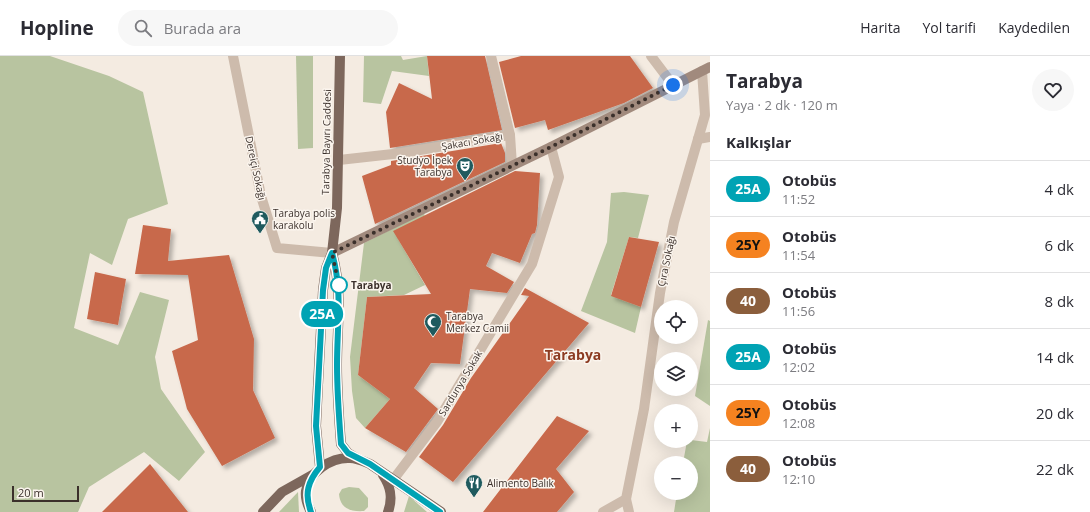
<!DOCTYPE html>
<html lang="tr">
<head>
<meta charset="utf-8">
<style>
	:root { --surface:#fff; --page:#f7f7f7; --text:#2b2b33; --muted:#7c7c81; --line:#e1e1e2 }
	body { margin:0; font-family:"Open Sans",sans-serif; background:var(--page); color:var(--text); height:100vh; display:flex; flex-direction:column; font-size:15px; white-space:nowrap }
	* { box-sizing:border-box; margin:0 }
	p { font-size:13px; color:var(--muted) }
	.icon { flex:none; width:22px; height:22px; fill:none; stroke:currentColor; stroke-width:2; stroke-linecap:round; stroke-linejoin:round }
	.map { position:relative; flex:1; overflow:hidden }
	.drawer { display:flex; flex-direction:column; background:var(--surface); width:380px }
	.drawer>* { flex:none }
	.badge { padding:0 8px; border-radius:13px; font-size:14px; line-height:26px }
	.buttons { position:absolute; left:654px; top:244px; display:grid; gap:8px }
	.buttons a { display:grid; place-items:center; width:44px; height:44px; border-radius:50%; background:var(--surface); box-shadow:0 4px 16px #0002; font-size:20px }
	.scale { position:absolute; left:12px; bottom:10px; width:67px; box-sizing:border-box; padding-left:4px; border:2px solid #3b302b; border-top:0; font-size:11px; line-height:14px; white-space:nowrap; color:#3b302b; -webkit-text-stroke:3px #fbf5ee; paint-order:stroke }
	.you { position:absolute; width:20px; height:20px; margin:-10px; border:3px solid #fff; border-radius:50%; background:#1a73e8; box-shadow:0 0 0 6px #1a73e833 }
	.map>.badge { position:absolute; translate:-50% -50%; box-shadow:0 0 0 2px #fff }
	h2 { padding:0 16px; font-size:15px; line-height:36px }
	.round { display:grid; place-items:center; flex:none; width:42px; height:42px; border-radius:21px; background:var(--page) }
	.overview { display:flex; align-items:center; justify-content:space-between; height:68px; padding:0 16px }
	h1 { font-size:19px; font-weight:700; line-height:30px }
	ul { padding:0; list-style:none }
	li { display:flex; align-items:center; gap:12px; height:56px; padding:0 16px; border-top:1px solid var(--line) }
	li div { flex:1 }
	li b { display:block; font-size:15px }
	li em { font-style:normal }
	li .badge { min-width:44px; font-weight:700; text-align:center }
	header { display:flex; align-items:center; gap:24px; box-sizing:border-box; height:56px; padding:0 20px; background:var(--surface); border-bottom:1px solid var(--line) }
	header strong { font-size:19px }
	nav { display:flex; gap:22px; margin-inline-start:auto; font-size:14px }
	.search { width:280px; height:36px; background:var(--page); display:flex; align-items:center; gap:10px; box-sizing:border-box; padding:0 14px; border-radius:22px; color:var(--muted); font-size:15px }
	main { display:flex; flex:1; min-height:0 }
	.map>svg:first-child { display:block }
</style>
</head>
<body>
<header>
<strong>Hopline</strong>
<div class="search"><svg class="icon" aria-label="search" viewBox="0 0 24 24"><circle cx="10" cy="10" r="6"/><path d="M15 15l6 6"/></svg>Burada ara</div>
<nav><a>Harita</a><a>Yol tarifi</a><a>Kaydedilen</a></nav>
</header>
<main>
<div class="map">
<svg width="710" height="456" viewBox="0 0 710 456">
	<defs>
		<filter id="shadow"><feDropShadow dx="3.5" dy="3.5" stdDeviation="2" flood-color="#0004"/></filter>
	</defs>
	<rect width="100%" height="100%" fill="#f4ebe1"/>
	<g fill="#b8c4a0">
		<polygon points="0,0 50,0 109,20 143,36 168,148 128,163 112,209 90,197 74,272 118,289 140,236 169,244 155,301 161,333 205,396 179,425 144,396 89,431 78,456 0,456"/>
		<polygon points="296,0 313,0 313,92 298,93"/>
		<polygon points="364,0 401,0 403,4 427,0 429,20 392,15 381,48 363,46"/>
		<polygon points="624,136 649,139 638,182 629,181 611,239 641,251 635,277 581,255 607,186 611,137"/>
		<polygon points="424,157 427,169 398,183 425,229 404,239 367,241 358,319 390,343 365,372 356,362 352,335 350,301 364,187"/>
		<polygon points="708,264 710,265 710,350 695,340"/>
		<polygon points="710,372 710,456 674,456 677,437 691,437 691,407 683,407 687,385 691,384 707,386"/>
		<path d="M349 431 359 432 368 442V451L364 455C350 456 340 452 339 438L342 433Z"/>
		<polygon points="298,436 299,456 279,456"/>
		<polygon points="409,440 427,456 404,456"/>
	</g>
	<g fill="#c8694b" filter="url(#shadow)">
		<polygon points="427,0 485,0 502,74 390,92 386,56 399,27 432,43"/>
		<polygon points="521,0 630,0 653,32 624,47 548,74 545,64 515,72 499,6"/>
		<polygon points="501,87 505,97 505,106 375,168 362,120 391,109 391,105"/>
		<polygon points="515,115 540,117 537,169 535,177 532,178 520,207 492,197 486,210 514,226 507,237 470,233 460,308 431,307 414,332 438,353 406,396 365,372 390,343 358,319 367,241 431,238 393,175"/>
		<polygon points="143,169 171,173 168,205 229,199 254,283 253,334 275,382 222,410 187,353 172,295 198,284 188,219 135,218"/>
		<polygon points="629,181 659,186 641,251 611,240"/>
		<polygon points="95,216 126,223 118,269 87,263"/>
		<polygon points="525,232 589,267 453,426 419,401 443,369 471,322 529,240 521,239"/>
		<polygon points="557,360 589,375 556,413 574,436 557,456 483,456"/>
		<polygon points="150,408 188,456 102,456"/>
	</g>
	<g fill="none" stroke-linecap="round" stroke-linejoin="round">
		<g stroke="#cdbbac" stroke-width="10">
			<polyline points="233,0 261,140 277,192 332,197"/>
			<polyline points="491,0 510,79 512,109"/>
			<polyline points="651,0 673,29"/>
			<polyline points="698,83 710,81"/>
			<polyline points="339,104 402,97 510,79"/>
			<polyline points="393,424 437,366 532,208 559,121 551,91"/>
			<polyline points="626,443 629,456"/>
			<polyline points="603,456 626,443 644,353 660,237 674,166 705,59 702,15"/>
		</g>
		<polyline stroke="#a18a7d" stroke-width="10" points="332,197 551,91 710,11"/>
		<g stroke="#7d675c" stroke-width="10">
			<path d="M332 197C343 236 337 269 337 309 337 335 339 362 341 388L348 397 358 403"/>
			<polyline points="320,411 316,370 318,329 323,234 326,212 332,197 337,152 340,0"/>
			<path d="M383 419C391 431 393 442 388 456"/>
			<polyline points="263,456 282,436 314,418"/>
			<path d="M311 456C308 450 305 442 306 435 309 416 331 401 350 402 357 402 363 405 370 408L441 456"/>
		</g>
	</g>
	<g fill="none" stroke-linecap="round" stroke-linejoin="round">
		<defs>
			<path id="line" d="M311 456C304 438 308 425 320 411L316 370 323 234 326 212 332 197C343 236 337 269 337 309 337 335 339 362 341 388L348 397 370 408 440 456"/>
		</defs>
		<use href="#line" stroke="#fff" stroke-width="9"/>
		<use href="#line" stroke="#00a3b4" stroke-width="6"/>
		<polyline stroke="#3b302b" stroke-width="4" stroke-dasharray="0 7.2" points="339,229 332,197 551,91 673,29"/>
	</g>
	<defs>
		<symbol id="theatre-pin" viewBox="-11 -11 22 30"><path d="M0 17L-7.5 6A9.5 9.5 0 1 1 7.5 6Z" fill="#1f5a5e" stroke="#fbf5ee"/><path d="M-5-5.5Q0-4 5-5.5V0Q5 5 0 6Q-5 5-5 0ZM-3.3-2.5H-1v1.5H-3.3ZM1-2.5H3.3v1.5H1ZM-2.8 1Q0 5.5 2.8 1Z" fill="#fff"/></symbol>
		<symbol id="civic-pin" viewBox="-11 -11 22 30"><path d="M0 17L-7.5 6A9.5 9.5 0 1 1 7.5 6Z" fill="#1f5a5e" stroke="#fbf5ee"/><path d="M-.6-6.5H3V-4.5H.6V-3L4-1V1h2V6H-6V1h2V-1L-.6-3ZM-1.2 2.5V6h2.4V2.5Z" fill="#fff"/></symbol>
		<symbol id="mosque-pin" viewBox="-11 -11 22 30"><path d="M0 17L-7.5 6A9.5 9.5 0 1 1 7.5 6Z" fill="#1f5a5e" stroke="#fbf5ee"/><path d="M3.5-4.9A6 6 0 1 0 3.5 4.9A5 5 0 1 1 3.5-4.9Z" fill="#fff"/></symbol>
		<symbol id="restaurant-pin" viewBox="-11 -11 22 30"><path d="M0 17L-7.5 6A9.5 9.5 0 1 1 7.5 6Z" fill="#1f5a5e" stroke="#fbf5ee"/><path d="M-5-6h1v4h1v-4h1v4h1v-4h1v5L-1.5 .5V6h-2V.5L-5-1ZM5-6V6H3V1.5H1.5Q1.5-4 5-6Z" fill="#fff"/></symbol>
	</defs>
	<g fill-rule="evenodd">
		<use href="#theatre-pin" x="455" y="100" width="20" height="27"/>
		<use href="#civic-pin" x="250" y="153" width="20" height="27"/>
		<use href="#mosque-pin" x="423" y="256" width="20" height="27"/>
		<use href="#restaurant-pin" x="464" y="417" width="20" height="27"/>
	</g>
	<circle fill="#fff" stroke="#00a3b4" stroke-width="2" cx="339" cy="229" r="8"/>
	<g text-anchor="middle" dominant-baseline="central" stroke-width="3" stroke-linejoin="round" paint-order="stroke">
		<g font-size="10" fill="#3b302b" stroke="#fbf5ee">
			<text transform="translate(472 85) rotate(-10)">Şakacı Sokağı</text>
			<text transform="translate(326 86) rotate(-89)">Tarabya Bayırı Caddesi</text>
			<text transform="translate(256 112) rotate(78)">Dereiçi Sokağı</text>
			<text transform="translate(666 205) rotate(-78)">Çıra Sokağı</text>
			<text transform="translate(460 327) rotate(-59)">Sardunya Sokak</text>
		</g>
		<g font-size="10" fill="#3b302b" stroke="#fbf5ee" text-anchor="start">
			<text x="452" y="104" text-anchor="end">Studyo İpek<tspan x="452" dy="12">Tarabya</tspan></text>
			<text x="273" y="157">Tarabya polis<tspan x="273" dy="12">karakolu</tspan></text>
			<text x="446" y="260">Tarabya<tspan x="446" dy="12">Merkez Camii</tspan></text>
			<text x="487" y="427">Alimento Balık</text>
		</g>
		<g font-size="10" font-weight="bold" fill="#3b302b" stroke="#fbf5ee" text-anchor="start">
			<text x="351" y="229">Tarabya</text>
		</g>
		<g font-size="14" font-weight="bold" fill="#8c3b22" stroke="#fbf5ee">
			<text x="573" y="298">Tarabya</text>
		</g>
	</g>
</svg>
<div class="buttons">
<a><svg class="icon" aria-label="locate" viewBox="0 0 24 24"><circle cx="12" cy="12" r="6"/><path d="M12 2v4M12 18v4M2 12h4M18 12h4"/></svg></a>
<a><svg class="icon" aria-label="layers" viewBox="0 0 24 24"><path d="M12 4l9 5-9 5-9-5zM3 14l9 5 9-5"/></svg></a>
<a>+</a>
<a>−</a>
</div>
<div class="scale">20 m</div>
<div class="you" style="left:673px;top:29px"></div>
<b class="badge" style="left:322px;top:258px;background:#00a3b4;color:#fff">25A</b>
</div>
<section class="drawer">
<div class="overview"><div><h1>Tarabya</h1><p>Yaya · 2 dk · 120 m</p></div><a class="round"><svg class="icon" aria-label="heart" viewBox="0 0 24 24"><path d="M12 20l-8-8c-3-5 5-10 8-4 3-6 11-1 8 4z"/></svg></a></div>
<h2>Kalkışlar</h2>
<ul>
<li><span class="badge" style="background:#00a3b4;color:#fff">25A</span><div><b>Otobüs</b><p>11:52</p></div><em>4 dk</em></li>
<li><span class="badge" style="background:#f58220;color:#111">25Y</span><div><b>Otobüs</b><p>11:54</p></div><em>6 dk</em></li>
<li><span class="badge" style="background:#8b5e3c;color:#fff">40</span><div><b>Otobüs</b><p>11:56</p></div><em>8 dk</em></li>
<li><span class="badge" style="background:#00a3b4;color:#fff">25A</span><div><b>Otobüs</b><p>12:02</p></div><em>14 dk</em></li>
<li><span class="badge" style="background:#f58220;color:#111">25Y</span><div><b>Otobüs</b><p>12:08</p></div><em>20 dk</em></li>
<li><span class="badge" style="background:#8b5e3c;color:#fff">40</span><div><b>Otobüs</b><p>12:10</p></div><em>22 dk</em></li>
</ul>
</section>
</main>
</body>
</html>
